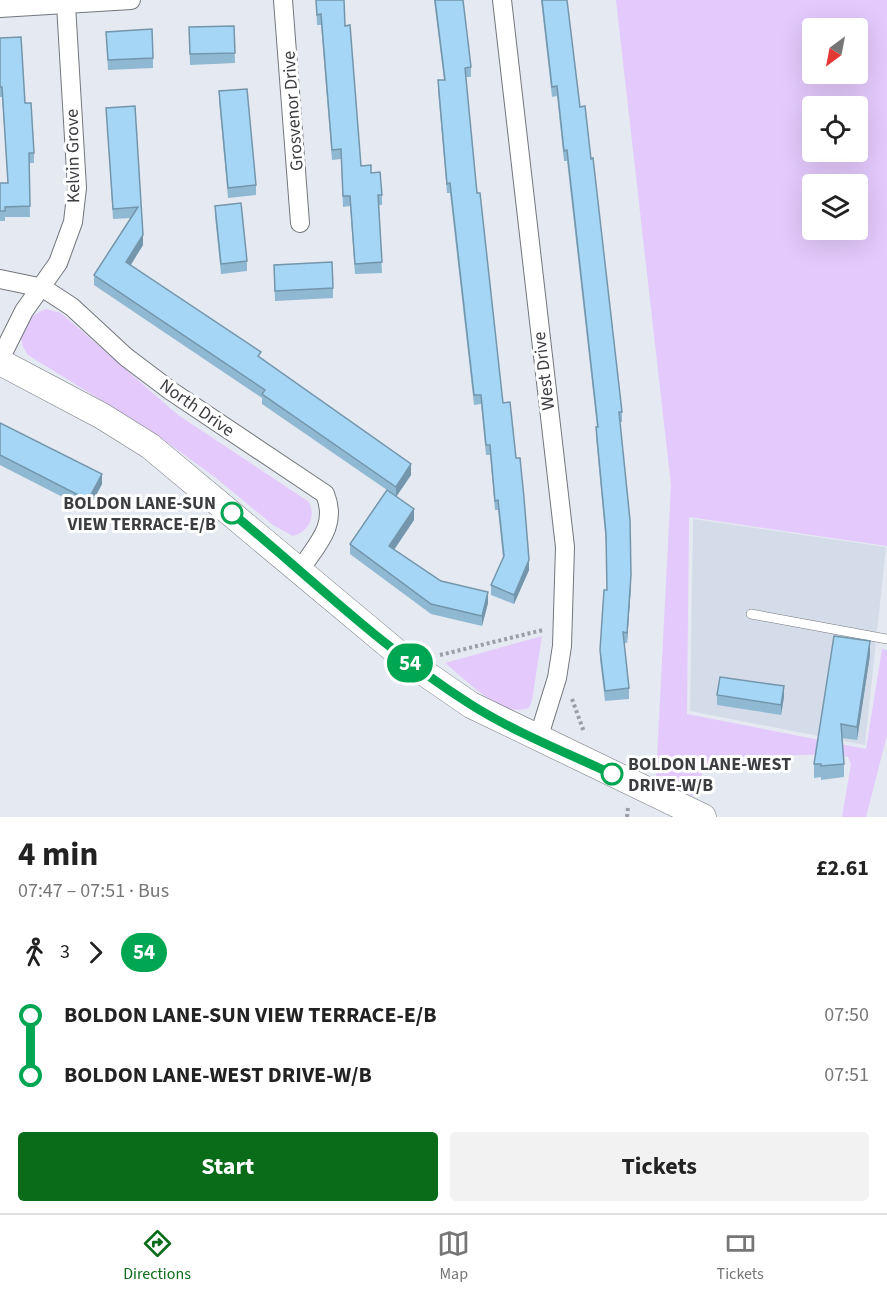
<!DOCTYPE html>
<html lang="en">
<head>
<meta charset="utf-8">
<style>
	:root { --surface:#fff; --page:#f2f2f2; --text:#222; --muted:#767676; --line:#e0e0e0; --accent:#0a6c19 }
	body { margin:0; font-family:"Source Sans 3",sans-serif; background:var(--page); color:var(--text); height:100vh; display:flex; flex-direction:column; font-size:22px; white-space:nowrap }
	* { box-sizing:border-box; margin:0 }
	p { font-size:20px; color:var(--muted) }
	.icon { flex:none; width:33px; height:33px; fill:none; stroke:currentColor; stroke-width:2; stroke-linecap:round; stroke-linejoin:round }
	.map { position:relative; height:817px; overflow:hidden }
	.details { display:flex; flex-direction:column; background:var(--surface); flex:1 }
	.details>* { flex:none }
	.badge { padding:0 12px; border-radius:20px; font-size:21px; line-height:39px }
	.needle { width:39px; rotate:212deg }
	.controls { position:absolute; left:802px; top:18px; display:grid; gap:12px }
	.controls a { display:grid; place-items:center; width:66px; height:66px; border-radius:6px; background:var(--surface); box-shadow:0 6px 24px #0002; font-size:30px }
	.map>.badge { position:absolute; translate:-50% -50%; box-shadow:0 0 0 3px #fff }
	.legs { display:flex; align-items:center; gap:9px; height:66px; padding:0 18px; font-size:20px }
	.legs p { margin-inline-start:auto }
	.overview { display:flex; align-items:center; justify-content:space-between; height:102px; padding:0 18px }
	h1 { font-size:33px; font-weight:700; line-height:45px }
	.button { display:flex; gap:12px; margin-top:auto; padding:12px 18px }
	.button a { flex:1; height:69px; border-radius:6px; background:var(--accent); color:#fff; font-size:24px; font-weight:700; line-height:69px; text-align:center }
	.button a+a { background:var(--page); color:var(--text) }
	ul { padding:0 18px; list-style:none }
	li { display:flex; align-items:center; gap:21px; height:60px; font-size:22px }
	li i { display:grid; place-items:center; width:9px; height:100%; margin:0 8px; background:currentColor }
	li i::after { content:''; width:15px; height:15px; margin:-8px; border:4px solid; border-radius:50%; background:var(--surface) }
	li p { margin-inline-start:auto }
	li:first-child i { background:linear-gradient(#0000 50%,currentColor 0) }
	li:last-child i { background:linear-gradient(currentColor 50%,#0000 0) }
	.tab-bar { display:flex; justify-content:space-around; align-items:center; height:84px; border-top:2px solid var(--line); background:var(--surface); font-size:16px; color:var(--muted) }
	.tab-bar a { display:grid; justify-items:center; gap:3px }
	.tab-bar .selected { color:var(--accent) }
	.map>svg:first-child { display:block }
</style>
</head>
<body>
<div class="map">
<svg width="887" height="817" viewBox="0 0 887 817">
	<rect width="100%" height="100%" fill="#e5e9f1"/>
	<polygon fill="#d5dce9" points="693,519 886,547 865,745 690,711"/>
	<g fill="#e3c9fc" fill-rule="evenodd">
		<path d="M616 0H887V546L689 517 687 714 866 749 882 649 887 650V735L866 817H842L851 764 848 757 835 754 739 757 705 764 695 797 656 778 671 485ZM813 28H858V74H813ZM813 106H858V152H813ZM813 184H858V230H813Z"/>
		<path d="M46 309 61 313 178 415 309 502C316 517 309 531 293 536L273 525 216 478 153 432 28 355C13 335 25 317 46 309Z"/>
		<path d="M542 636 532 700 529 708C500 718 467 680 445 663Z"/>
	</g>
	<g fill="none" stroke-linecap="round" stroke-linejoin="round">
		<defs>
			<polyline id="lane" points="751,614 887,639"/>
			<g id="street">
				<polyline points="283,0 300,223"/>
				<polyline points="502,0 565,547 562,646 557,678 538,739"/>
				<polyline points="0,8 131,0"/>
				<path d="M0 279 43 288 72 307 126 357 171 391 325 494C338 526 317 544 300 570"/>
				<polyline points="0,359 24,311 58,263 73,222 77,188 66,5"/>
			</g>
			<polyline id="secondary" points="0,362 102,416 150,446 410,663 471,705 703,817"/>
		</defs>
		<use href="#lane" stroke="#72767c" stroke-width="10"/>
		<use href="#street" stroke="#72767c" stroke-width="20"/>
		<use href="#secondary" stroke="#72767c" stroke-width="27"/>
		<g stroke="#9b9ea4" stroke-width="4" stroke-dasharray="3 3" stroke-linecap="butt">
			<polyline points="440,655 543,630"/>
			<polyline points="572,699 584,732"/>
			<polyline points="627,817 628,807"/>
		</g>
		<use href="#lane" stroke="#fff" stroke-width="9"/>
		<use href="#street" stroke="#fff" stroke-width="18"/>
		<use href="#secondary" stroke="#fff" stroke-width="26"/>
	</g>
	<g fill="#8fb8d3">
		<polygon points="316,0 345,26 361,166 371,173 382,195 382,205 379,205 382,273 355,274 350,206 343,207 341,159 332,160 321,25 317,25"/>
		<polygon points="434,0 463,0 471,67 471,77 466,77 477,193 503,403 516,458 529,570 514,604 491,595 491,585 503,558 498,510 495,510 490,455 486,455 481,404 474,405 450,193 447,193 438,90 438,80 444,80"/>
		<polygon points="541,0 567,0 580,107 622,412 622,422 620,422 631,585 627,643 624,643 629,688 629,699 605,701 600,660 600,650 607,590 606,544 596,437 596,427 597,427 567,161 564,161 557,96 552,97"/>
		<polygon points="234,26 235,63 190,65 189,27"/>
		<polygon points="106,32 153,58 153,68 108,70"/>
		<polygon points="0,38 25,103 34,153 34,163 29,163 30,217 5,217 5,221 0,221 0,183 8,183 2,97 0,97"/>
		<polygon points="219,91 256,185 256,195 228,198 219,101"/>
		<polygon points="135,106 143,245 131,265 261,358 411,475 396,497 414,520 394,550 441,581 488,603 482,626 431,614 350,554 350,544 387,490 262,404 262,398 94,285 94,275 131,218 113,219 106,108"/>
		<polygon points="215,206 247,261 247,271 221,274 215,216"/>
		<polygon points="274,275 333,288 333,298 275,301"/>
		<polygon points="0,423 102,484 88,510 0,465"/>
		<polygon points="870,655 857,740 842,738 844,764 844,777 821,780 821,777 814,778 814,764"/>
		<polygon points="717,695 784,697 781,715 717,705"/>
	</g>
	<g fill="#7496ac">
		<polygon points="143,235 143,245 126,272 126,262"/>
		<polygon points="411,464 411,475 396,497 396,487"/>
		<polygon points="102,474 102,484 88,510 88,500"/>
		<polygon points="414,509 414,520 389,557 389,546"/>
		<polygon points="529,560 529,570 514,604 514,595"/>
		<polygon points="631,575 631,585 627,643 627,633"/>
		<polygon points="488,592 488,603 482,626 482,616"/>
		<polygon points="870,641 870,655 857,740 857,727"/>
		<polygon points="784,686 784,697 781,715 781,705"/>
	</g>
	<g fill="#a6d6f5" stroke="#7496ac" stroke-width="1.5">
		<polygon points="316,0 344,0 345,26 350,25 361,166 371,165 371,173 380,172 382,195 378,195 382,262 355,264 350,196 343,196 341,149 332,150 321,14 317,15"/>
		<polygon points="435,0 463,0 471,67 465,68 477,193 480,193 503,403 510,402 516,458 520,458 524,498 529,560 514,595 491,585 504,556 498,500 495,501 490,445 486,445 481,395 474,395 450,183 447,184 438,80 445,80"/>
		<polygon points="542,0 567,0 580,107 585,106 591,159 593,158 622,412 619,412 630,520 631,575 627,633 623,632 629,688 605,691 600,650 604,590 607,590 606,534 596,427 598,427 567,150 564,151 557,86 552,87"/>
		<polygon points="234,26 235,53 190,54 189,27"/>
		<polygon points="152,29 153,58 108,60 106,32"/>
		<polygon points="21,37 25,103 31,103 34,153 29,153 30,206 5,207 5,211 0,211 0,183 8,183 2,87 0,87 0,38"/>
		<polygon points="247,89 256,185 228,188 219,91"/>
		<polygon points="135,106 143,235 126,262 261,352 258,356 411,464 396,487 262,394 265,390 94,275 138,207 113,209 106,108"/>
		<polygon points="241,203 247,261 221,264 215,206"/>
		<polygon points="332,262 333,288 275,291 274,265"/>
		<polygon points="0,423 102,474 88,500 0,455"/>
		<polygon points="387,490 414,509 389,546 441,581 488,592 482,616 431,604 350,544"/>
		<polygon points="834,636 870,641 857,727 841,724 844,764 821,766 821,764 814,764"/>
		<polygon points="720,677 784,686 781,705 717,695"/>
	</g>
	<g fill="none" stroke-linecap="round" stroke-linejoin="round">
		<defs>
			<path id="line-1" d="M232 513C310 577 384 650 470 704 514 732 565 752 612 774"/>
		</defs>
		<use href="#line-1" stroke="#fff" stroke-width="14"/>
		<use href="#line-1" stroke="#00a651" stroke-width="9"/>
	</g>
	<g fill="#fff" stroke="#00a651" stroke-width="3">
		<circle cx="232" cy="513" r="10"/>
		<circle cx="612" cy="774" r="10"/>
	</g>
	<g text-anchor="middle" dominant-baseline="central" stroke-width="6" stroke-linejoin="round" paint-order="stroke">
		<g font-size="18" fill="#3c3d40" stroke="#fff">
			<text transform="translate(293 111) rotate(-94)">Grosvenor Drive</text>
			<text transform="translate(73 156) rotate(-91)">Kelvin Grove</text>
			<text transform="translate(544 371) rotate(-97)">West Drive</text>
			<text transform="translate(197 408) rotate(35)">North Drive</text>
		</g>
		<g font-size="18" font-weight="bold" fill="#3c3d40" stroke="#fff" text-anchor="end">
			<text x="216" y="503">BOLDON LANE-SUN<tspan x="216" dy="21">VIEW TERRACE-E/B</tspan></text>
			<text x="628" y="764" text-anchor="start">BOLDON LANE-WEST<tspan x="628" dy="21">DRIVE-W/B</tspan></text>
		</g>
	</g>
</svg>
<div class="controls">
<a><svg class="needle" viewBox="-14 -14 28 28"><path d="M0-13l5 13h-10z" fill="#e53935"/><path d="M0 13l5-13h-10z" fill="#767676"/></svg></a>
<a><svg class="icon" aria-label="locate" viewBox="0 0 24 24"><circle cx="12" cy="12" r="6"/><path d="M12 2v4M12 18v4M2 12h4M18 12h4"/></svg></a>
<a><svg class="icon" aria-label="layers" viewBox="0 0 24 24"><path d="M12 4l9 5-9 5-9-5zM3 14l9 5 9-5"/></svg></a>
</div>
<b class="badge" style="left:410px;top:663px;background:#00a651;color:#fff">54</b>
</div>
<section class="details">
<div class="overview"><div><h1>4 min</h1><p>07:47 – 07:51 · Bus</p></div><b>£2.61</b></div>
<div class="legs"><svg class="icon" aria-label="walk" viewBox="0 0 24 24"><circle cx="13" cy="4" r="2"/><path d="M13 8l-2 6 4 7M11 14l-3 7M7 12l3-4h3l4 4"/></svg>3<svg class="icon" aria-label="forward" viewBox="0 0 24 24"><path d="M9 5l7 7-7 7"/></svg><b class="badge" style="background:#00a651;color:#fff">54</b></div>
<ul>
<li><i style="color:#00a651"></i><b>BOLDON LANE-SUN VIEW TERRACE-E/B</b><p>07:50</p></li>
<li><i style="color:#00a651"></i><b>BOLDON LANE-WEST DRIVE-W/B</b><p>07:51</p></li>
</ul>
<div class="button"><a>Start</a><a>Tickets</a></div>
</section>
<nav class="tab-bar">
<a class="selected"><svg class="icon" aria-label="directions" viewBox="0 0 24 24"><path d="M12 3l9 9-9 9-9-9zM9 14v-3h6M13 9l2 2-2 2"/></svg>Directions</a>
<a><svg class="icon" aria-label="map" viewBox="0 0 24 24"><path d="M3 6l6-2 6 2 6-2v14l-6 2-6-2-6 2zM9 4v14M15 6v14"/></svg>Map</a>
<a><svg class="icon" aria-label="tickets" viewBox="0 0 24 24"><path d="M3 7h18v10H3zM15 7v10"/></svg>Tickets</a>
</nav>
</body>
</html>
